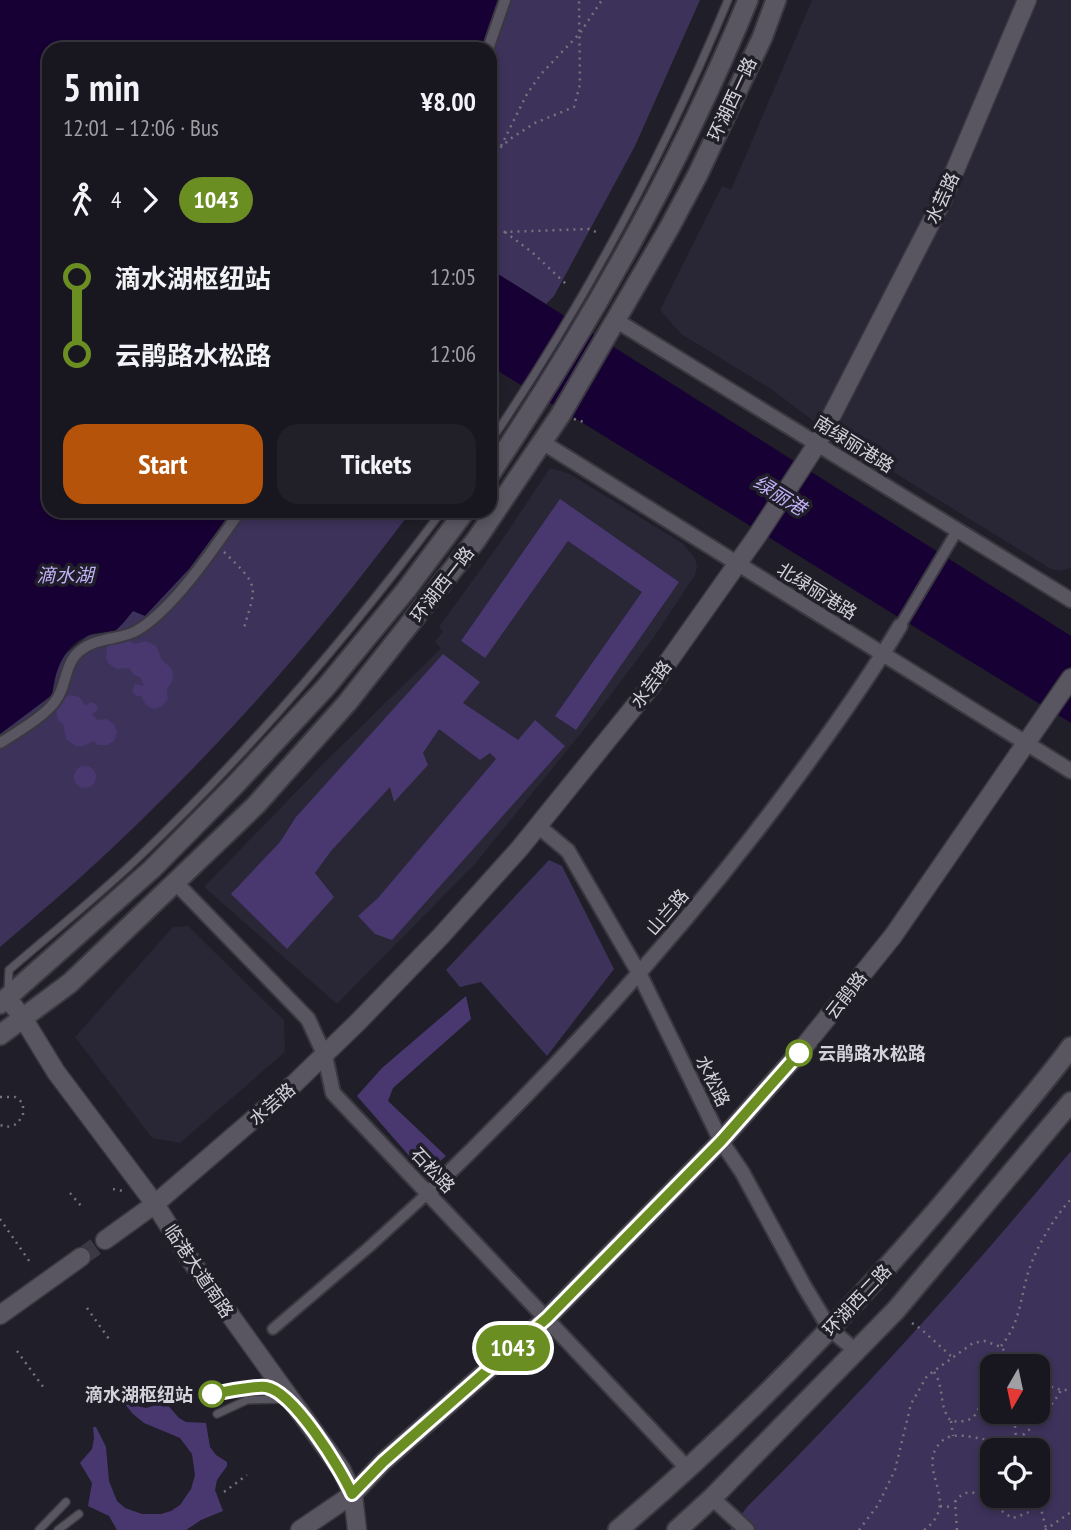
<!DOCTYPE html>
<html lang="en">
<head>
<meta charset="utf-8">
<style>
	:root { --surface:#18161e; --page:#211f27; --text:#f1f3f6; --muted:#9f9fa4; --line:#36353c; --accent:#b45309 }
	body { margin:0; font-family:"PT Sans Narrow","Noto Sans SC",sans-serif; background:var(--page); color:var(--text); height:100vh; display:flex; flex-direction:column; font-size:26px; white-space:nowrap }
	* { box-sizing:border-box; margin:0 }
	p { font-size:23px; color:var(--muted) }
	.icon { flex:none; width:38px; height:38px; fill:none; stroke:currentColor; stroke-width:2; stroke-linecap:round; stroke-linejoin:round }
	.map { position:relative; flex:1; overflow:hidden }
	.side { position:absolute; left:42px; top:42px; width:455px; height:476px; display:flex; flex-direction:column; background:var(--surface); border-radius:21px; box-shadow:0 4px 10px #0003,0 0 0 2px var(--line) }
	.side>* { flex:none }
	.badge { padding:0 14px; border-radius:23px; font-size:24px; line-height:46px }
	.needle { width:46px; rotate:189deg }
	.tools { position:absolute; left:980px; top:1354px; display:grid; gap:14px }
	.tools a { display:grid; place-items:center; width:70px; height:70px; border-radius:14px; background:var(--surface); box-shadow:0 4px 10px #0003,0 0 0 2px var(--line); font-size:35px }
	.map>.badge { position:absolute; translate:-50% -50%; box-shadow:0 0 0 4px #fff }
	.legs { display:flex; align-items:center; gap:10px; height:77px; padding:0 21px; font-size:23px }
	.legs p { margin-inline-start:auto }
	.summary { display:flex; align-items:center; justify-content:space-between; height:119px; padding:0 21px }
	h1 { font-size:38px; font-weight:800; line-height:52px }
	.primary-button { display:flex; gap:14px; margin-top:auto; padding:14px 21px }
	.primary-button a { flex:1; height:80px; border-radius:21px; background:var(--accent); color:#fff; font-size:28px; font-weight:800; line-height:80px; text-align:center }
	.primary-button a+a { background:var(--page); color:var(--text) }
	ul { padding:0 21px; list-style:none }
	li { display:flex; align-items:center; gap:24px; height:77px; font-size:26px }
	li i { display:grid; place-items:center; width:10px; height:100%; margin:0 9px; background:currentColor }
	li i::after { content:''; width:18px; height:18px; margin:-9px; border:5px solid; border-radius:50%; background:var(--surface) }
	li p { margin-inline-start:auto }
	li:first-child i { background:linear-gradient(#0000 50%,currentColor 0) }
	li:last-child i { background:linear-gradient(currentColor 50%,#0000 0) }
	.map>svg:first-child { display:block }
</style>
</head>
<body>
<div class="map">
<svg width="1071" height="1530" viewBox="0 0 1071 1530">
	<rect width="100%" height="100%" fill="#201e28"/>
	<g fill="#292635">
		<polygon points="812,0 1071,0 1071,568 1061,571 1051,569 828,432 771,389 681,334 660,310 722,186 731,190"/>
		<polygon points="550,468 568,473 682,543 695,558 697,567 695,575 652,640 594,717 475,864 337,1004 204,887 322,765 441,648 435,642 443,631 439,627 502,540"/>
		<polygon points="188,926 284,1020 285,1052 180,1143 152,1138 75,1037 173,927"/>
	</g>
	<g fill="#3d325a" fill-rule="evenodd">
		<polygon points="498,0 700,0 635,146 554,296 546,304 490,269 490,49 482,49"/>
		<path d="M232 511H411C321 633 219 748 108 852 73 885 36 916 0 947V734L52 695 57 669 64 655 89 635 115 631 133 611 189 569Z"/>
		<polygon points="549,860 562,866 614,969 547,1056 481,982 460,987 446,970"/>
		<path d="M1071 1151V1530H730L747 1507C862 1393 968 1275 1071 1151ZM992 1367H1038V1412H992ZM992 1451H1038V1496H992Z"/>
	</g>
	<g fill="#170134">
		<path d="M0 0H498L482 49H49V511H232L189 569 145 616 133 611C128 617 120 628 114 631 107 633 99 632 92 634 65 643 55 669 52 695L0 734Z"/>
		<polygon points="490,269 1071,636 1071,723 490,366"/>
	</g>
	<g fill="#493870">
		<polygon points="560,499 679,582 576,730 555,716 642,592 568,541 485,658 461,641"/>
		<polygon points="124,638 134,644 146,641 156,646 162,660 172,669 173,680 167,689 168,699 162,706 154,709 146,705 141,696 137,696 132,692 135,684 144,686 140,677 134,675 129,668 117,669 108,663 106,658 107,647 110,642"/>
		<polygon points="443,654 480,682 463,703 518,740 535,720 565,746 392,940 375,934 358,916 378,898 496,759 490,753 480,760 439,729 423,753 428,765 394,802 390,787 331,851 315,873 334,897 287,949 231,894 280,842 296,817"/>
		<polygon points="69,695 79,697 86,706 90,702 96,704 98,710 92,714 97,720 106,719 114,724 117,732 114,741 107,745 98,745 93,741 83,746 76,746 66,739 63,724 58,720 56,709 60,700"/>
		<circle cx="85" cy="777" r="11"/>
		<polygon points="466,996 471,1019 393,1088 388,1101 446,1156 425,1174 357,1096 382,1068"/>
		<polygon points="165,1402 179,1418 186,1422 206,1423 210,1447 216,1455 227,1462 227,1466 217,1480 215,1490 223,1511 201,1520 186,1530 117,1530 109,1516 88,1506 92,1483 80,1463 92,1449 94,1438 93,1427 96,1427 106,1447 109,1481 117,1501 125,1508 142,1514 161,1514 171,1511 180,1505 191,1489 195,1475 192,1454 180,1438 144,1423 133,1414 124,1403 146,1408"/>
	</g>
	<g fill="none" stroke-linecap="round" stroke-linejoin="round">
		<polyline stroke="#3b3943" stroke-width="18" stroke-dasharray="18 9" stroke-linecap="butt" points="81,1257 105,1240"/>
		<defs>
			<g id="service">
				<path d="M490 442C584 304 664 154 728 0"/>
				<path d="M8 991 9 970C52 933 97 897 138 858 249 752 350 634 442 511"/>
				<polyline points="212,1394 267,1387 282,1395"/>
				<polyline points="217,1414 247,1400 288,1399"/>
				<polyline points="39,1530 66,1502"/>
				<polyline points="58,1530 79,1514"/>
			</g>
			<g id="pedestrian">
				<polyline points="488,49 505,0"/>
				<polyline points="900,626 957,531"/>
				<path d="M0 743C16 733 49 714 58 697 67 682 65 662 81 650 97 637 120 640 136 631 173 610 215 547 240 511"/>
				<polyline points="273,1329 369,1247 428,1193"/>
			</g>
			<g id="minor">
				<polyline points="617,321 1071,600"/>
				<polyline points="542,442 1071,771"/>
				<polyline points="538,826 568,851 639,973 721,1141 742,1172 804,1286 830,1329 856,1351"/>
				<polyline points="176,883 308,1019 325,1056 333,1093 689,1470"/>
				<path d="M428 1193C562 1064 688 926 798 776 834 727 869 678 900 626"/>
				<polyline points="712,1498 747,1530"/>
			</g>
			<g id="tertiary">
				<polyline points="8,999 23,1018 56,1072 155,1204 189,1258 341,1469 353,1494 357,1530"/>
				<polyline points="105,1240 155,1204 294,1084 358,1022 441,936 520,848 651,686 757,536 817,444 942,201 1027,0"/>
				<polyline points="0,1315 81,1257"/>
				<polyline points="300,1530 353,1494 383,1462 547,1318 721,1141 798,1054 893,936 1071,678"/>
			</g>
			<g id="secondary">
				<path d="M490 474C590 324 680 167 748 0"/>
				<polyline points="0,1004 152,869 235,785 326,687 406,590 465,511"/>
				<polyline points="0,1035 70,983 256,805 347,703 476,540 561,414 668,230 698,174 762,38 776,0"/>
				<path d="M618 1530C755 1413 880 1282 994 1142 1020 1110 1047 1080 1071 1047"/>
				<polyline points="677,1530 712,1498 896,1310 1071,1102"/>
			</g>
		</defs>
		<use href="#service" stroke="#3a3840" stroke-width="10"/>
		<use href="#pedestrian" stroke="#3a3840" stroke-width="14"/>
		<use href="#minor" stroke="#3a3840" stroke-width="18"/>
		<use href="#tertiary" stroke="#3a3840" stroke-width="21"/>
		<use href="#secondary" stroke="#3a3840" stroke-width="23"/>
		<g stroke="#75737b" stroke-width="2.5" stroke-dasharray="2 5" stroke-linecap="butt">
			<polyline points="501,146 527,94 541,74 580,33 602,0"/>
			<polyline points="490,157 510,139 535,123 574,107 580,84 579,0"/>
			<polyline points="490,228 505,232 589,229 596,232"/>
			<polyline points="505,232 533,253 566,284"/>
			<polyline points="574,419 584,422"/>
			<path d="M224 552C260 587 257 584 243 631"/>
			<polyline points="0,1097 15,1097 23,1103 23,1115 17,1124 7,1127 0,1125"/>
			<polyline points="113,1189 123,1191"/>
			<polyline points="70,1193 82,1207"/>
			<polyline points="0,1219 32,1265"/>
			<polyline points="87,1308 109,1339"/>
			<polyline points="912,1323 921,1329 952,1357"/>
			<path d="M1001 1346C1018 1326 1020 1304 1026 1280 1033 1252 1052 1220 1071 1199"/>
			<polyline points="17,1351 44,1388"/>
			<path d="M934 1372C945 1387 938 1407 951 1421 985 1425 973 1402 992 1390"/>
			<polyline points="1038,1382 1061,1390 1071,1390"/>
			<polyline points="1014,1412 1016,1439 1021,1451"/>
			<polyline points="951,1421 953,1436"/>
			<polyline points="224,1492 247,1475"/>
			<polyline points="1040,1505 1046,1529"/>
			<polyline points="940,1506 954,1507"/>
			<polyline points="859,1530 878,1505 895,1470 911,1404 927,1376 973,1343 985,1341 1001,1347 1018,1367"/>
			<path d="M924 1530C963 1502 914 1469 941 1442 958 1425 992 1448 1013 1440 1026 1436 1033 1425 1042 1416 1049 1407 1056 1400 1061 1390"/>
			<path d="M957 1530 955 1502C973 1476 994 1510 1013 1518 1038 1510 1053 1501 1038 1474"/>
			<polyline points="1045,1530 1071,1512"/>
		</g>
		<use href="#service" stroke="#595662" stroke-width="7"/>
		<use href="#pedestrian" stroke="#595662" stroke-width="10"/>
		<use href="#minor" stroke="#595662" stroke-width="14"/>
		<use href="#tertiary" stroke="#595662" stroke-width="18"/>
		<use href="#secondary" stroke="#595662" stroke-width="19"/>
	</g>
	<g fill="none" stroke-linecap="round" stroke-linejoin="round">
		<defs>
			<path id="line-1" d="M212 1394C225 1392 255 1385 266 1387 293 1391 341 1469 352 1494L383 1462 547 1318 721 1141 799 1053"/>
		</defs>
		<use href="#line-1" stroke="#fff" stroke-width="16"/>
		<use href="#line-1" stroke="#6b8e23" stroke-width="10"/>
	</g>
	<g fill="#fff" stroke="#6b8e23" stroke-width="3.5">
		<circle cx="799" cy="1053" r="12"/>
		<circle cx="212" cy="1394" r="12"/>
	</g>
	<g text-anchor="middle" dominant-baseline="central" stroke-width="7" stroke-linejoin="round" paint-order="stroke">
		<g font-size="18" fill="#d4d2d9" stroke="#201e28">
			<text transform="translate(732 99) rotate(-65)">环湖西一路</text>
			<text transform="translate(942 198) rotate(-65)">水芸路</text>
			<text transform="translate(854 444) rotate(32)">南绿丽港路</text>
			<text transform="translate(442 584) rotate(-52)">环湖西一路</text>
			<text transform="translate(817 591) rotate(32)">北绿丽港路</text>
			<text transform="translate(651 684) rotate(-53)">水芸路</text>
			<text transform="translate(667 912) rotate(-49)">山兰路</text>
			<text transform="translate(846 995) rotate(-52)">云鹃路</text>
			<text transform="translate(713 1081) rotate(64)">水松路</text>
			<text transform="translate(272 1104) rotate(-41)">水芸路</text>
			<text transform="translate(433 1170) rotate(47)">石松路</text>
			<text transform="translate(199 1271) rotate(56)">临港大道南路</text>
			<text transform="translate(857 1300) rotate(-47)">环湖西二路</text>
		</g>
		<g font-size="18" font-weight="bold" fill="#d4d2d9" stroke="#201e28" text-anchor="start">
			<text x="818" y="1053">云鹃路水松路</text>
			<text x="193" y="1394" text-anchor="end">滴水湖枢纽站</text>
		</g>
		<g font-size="19" font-style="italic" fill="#c2b1f7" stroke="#201e28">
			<text transform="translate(780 495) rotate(32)">绿丽港</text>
			<text x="65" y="575">滴水湖</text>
		</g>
	</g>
</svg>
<div class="tools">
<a><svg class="needle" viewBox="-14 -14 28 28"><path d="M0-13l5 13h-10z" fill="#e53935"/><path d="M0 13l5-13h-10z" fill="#9f9fa4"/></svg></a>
<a><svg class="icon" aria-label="locate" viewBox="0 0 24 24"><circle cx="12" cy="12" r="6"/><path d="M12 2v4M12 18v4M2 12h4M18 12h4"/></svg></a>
</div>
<b class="badge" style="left:513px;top:1348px;background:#6b8e23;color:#fff">1043</b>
<section class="side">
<div class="summary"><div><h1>5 min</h1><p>12:01 – 12:06 · Bus</p></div><b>¥8.00</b></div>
<div class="legs"><svg class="icon" aria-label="walk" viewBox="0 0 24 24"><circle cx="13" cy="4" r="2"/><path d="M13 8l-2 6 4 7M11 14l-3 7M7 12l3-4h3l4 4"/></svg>4<svg class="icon" aria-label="forward" viewBox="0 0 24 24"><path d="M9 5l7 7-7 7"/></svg><b class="badge" style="background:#6b8e23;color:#fff">1043</b></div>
<ul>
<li><i style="color:#6b8e23"></i><b>滴水湖枢纽站</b><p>12:05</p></li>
<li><i style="color:#6b8e23"></i><b>云鹃路水松路</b><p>12:06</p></li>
</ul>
<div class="primary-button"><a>Start</a><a>Tickets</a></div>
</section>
</div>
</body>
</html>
